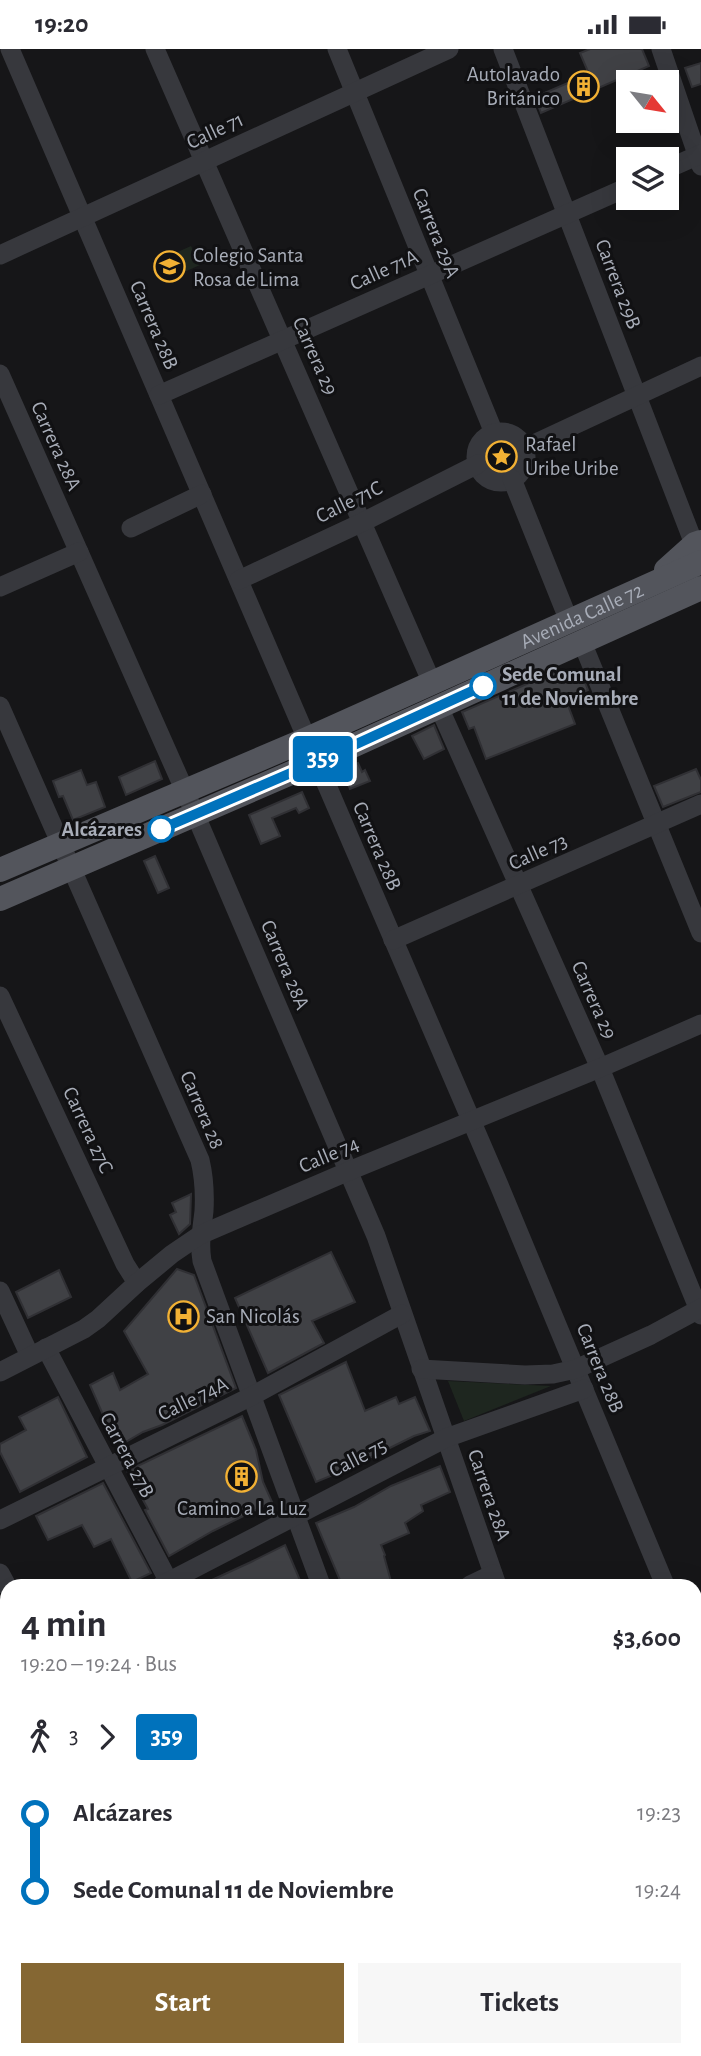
<!DOCTYPE html>
<html lang="en">
<head>
<meta charset="utf-8">
<style>
	:root { --surface:#fff; --page:#f7f7f7; --text:#2b2b33; --muted:#7c7c81; --accent:#856733 }
	body { margin:0; font-family:"Alegreya Sans",sans-serif; background:var(--page); color:var(--text); height:100vh; display:flex; flex-direction:column; font-size:26px; white-space:nowrap }
	* { box-sizing:border-box; margin:0 }
	p { font-size:23px; color:var(--muted) }
	.icon { flex:none; width:38px; height:38px; fill:none; stroke:currentColor; stroke-width:2; stroke-linecap:round; stroke-linejoin:round }
	.map { position:relative; flex:1; overflow:hidden }
	.details { position:absolute; left:0px; top:1530px; width:702px; height:478px; display:flex; flex-direction:column; background:var(--surface); border-radius:21px 21px 0 0; box-shadow:0 7px 28px #0002 }
	.details>* { flex:none }
	.badge { padding:0 14px; border-radius:5px; font-size:24px; line-height:46px }
	.needle { width:46px; rotate:120deg }
	.fabs { position:absolute; left:616px; top:21px; display:grid; gap:14px }
	.fabs a { display:grid; place-items:center; width:63px; height:63px; border-radius:0px; background:var(--surface); box-shadow:0 7px 28px #0002; font-size:35px }
	.map>.badge { position:absolute; translate:-50% -50%; box-shadow:0 0 0 4px #fff }
	.legs { display:flex; align-items:center; gap:10px; height:77px; padding:0 21px; font-size:23px }
	.legs p { margin-inline-start:auto }
	.headline { display:flex; align-items:center; justify-content:space-between; height:119px; padding:0 21px }
	h1 { font-size:38px; font-weight:700; line-height:52px }
	.primary-button { display:flex; gap:14px; margin-top:auto; padding:14px 21px }
	.primary-button a { flex:1; height:80px; border-radius:0px; background:var(--accent); color:#fff; font-size:28px; font-weight:700; line-height:80px; text-align:center }
	.primary-button a+a { background:var(--page); color:var(--text) }
	ul { padding:0 21px; list-style:none }
	li { display:flex; align-items:center; gap:24px; height:77px; font-size:26px }
	li i { display:grid; place-items:center; width:10px; height:100%; margin:0 9px; background:currentColor }
	li i::after { content:''; width:18px; height:18px; margin:-9px; border:5px solid; border-radius:50%; background:var(--surface) }
	li p { margin-inline-start:auto }
	li:first-child i { background:linear-gradient(#0000 50%,currentColor 0) }
	li:last-child i { background:linear-gradient(currentColor 50%,#0000 0) }
	.status { display:flex; justify-content:space-between; align-items:center; height:49px; padding:0 35px; background:var(--surface); direction:ltr }
	.status svg { height:19px; fill:currentColor }
	.map>svg:first-child { display:block }
</style>
</head>
<body>
<div class="status"><b>19:20</b><svg viewBox="0 0 49 12"><path d="M0 12V9h3v3zM5 12V6h3v6zM10 12V3h3v9zM15 12V0h3v12zM26 1h20v11H26zM47 4h2v5h-2z"/></svg></div>
<div class="map">
<svg width="701" height="2007" viewBox="0 0 701 2007">
	<rect width="100%" height="100%" fill="#161618"/>
	<g fill="#1e261f">
		<polygon points="191,197 200,216 162,233 153,214"/>
		<polygon points="448,1332 551,1337 464,1372"/>
	</g>
	<g fill="#404145" stroke="#303034" stroke-width="2">
		<polygon points="590,0 642,0 649,17 541,64 535,48 589,25 580,4"/>
		<polygon points="701,14 701,35 692,38 685,19"/>
		<polygon points="559,621 564,634 582,626 588,641 566,651 575,675 486,710 474,678 469,680 462,663"/>
		<polygon points="434,676 444,700 424,710 412,687"/>
		<polygon points="155,712 162,730 126,746 119,728"/>
		<polygon points="358,714 362,723 365,721 370,732 350,740 342,720"/>
		<polygon points="696,720 701,731 701,743 663,758 654,737"/>
		<polygon points="81,721 87,736 96,733 105,758 73,771 63,747 59,748 53,732"/>
		<polygon points="302,743 309,759 299,764 296,759 272,769 280,787 261,795 249,766"/>
		<polygon points="155,807 169,839 158,844 144,812"/>
		<polygon points="191,1145 190,1175 179,1185 170,1166 176,1163 172,1154"/>
		<polygon points="331,1203 355,1253 312,1272 324,1294 268,1324 235,1249"/>
		<polygon points="177,1220 194,1226 236,1339 162,1376 143,1383 117,1398 90,1336 113,1324 120,1341 148,1325 124,1282"/>
		<polygon points="59,1221 71,1248 28,1269 16,1243"/>
		<polygon points="346,1313 365,1362 396,1348 399,1355 415,1348 430,1382 414,1387 345,1421 316,1433 279,1346"/>
		<polygon points="58,1348 87,1408 20,1443 0,1403 0,1395 26,1381 19,1368"/>
		<polygon points="242,1367 256,1401 263,1433 272,1453 213,1482 169,1507 145,1461 148,1460 127,1422"/>
		<polygon points="440,1417 450,1443 421,1456 423,1462 405,1474 409,1484 381,1496 385,1506 384,1507 392,1536 342,1536 316,1474 354,1458 391,1437"/>
		<polygon points="103,1434 151,1524 132,1533 111,1490 94,1498 82,1476 48,1491 36,1467"/>
		<polygon points="285,1496 302,1536 201,1536 251,1513"/>
	</g>
	<g fill="none" stroke-linecap="round" stroke-linejoin="round">
		<g stroke="#37383d" stroke-width="19">
			<polyline points="10,0 499,1136 665,1536"/>
			<polyline points="155,0 432,634"/>
			<polyline points="337,0 494,384"/>
			<polyline points="503,0 691,487"/>
			<polyline points="661,0 701,117"/>
			<polyline points="667,120 701,105"/>
			<polyline points="0,206 449,0"/>
			<polyline points="0,325 199,774 376,1187 497,1536"/>
			<polyline points="159,346 628,138"/>
			<circle cx="501" cy="408" r="25"/>
			<polyline points="525,399 701,317"/>
			<polyline points="512,430 569,572"/>
			<polyline points="131,479 202,445"/>
			<polyline points="239,531 363,473 478,415"/>
			<polyline points="0,538 79,503"/>
			<polyline points="582,593 701,884"/>
			<path d="M0 657 200 1111C204 1128 205 1144 204 1162 202 1180 199 1194 202 1212L321 1536"/>
			<polyline points="439,658 600,1019 701,1266"/>
			<polyline points="393,891 701,755"/>
			<polyline points="0,947 125,1215 137,1234"/>
			<polyline points="0,1242 30,1307"/>
			<polyline points="46,1299 169,1533"/>
			<polyline points="421,1320 525,1326 553,1325 576,1320 651,1286 701,1259"/>
			<polyline points="0,1323 84,1280 98,1270 137,1234 172,1205 200,1186 349,1122 600,1019 701,975"/>
			<polyline points="0,1471 252,1347 402,1265"/>
			<polyline points="0,1524 7,1537"/>
			<polyline points="162,1536 446,1389 584,1340"/>
			<polyline points="470,1536 493,1525"/>
			<polyline points="0,1621 7,1617"/>
			<polyline points="0,1785 7,1781"/>
			<polyline points="695,1794 701,1791"/>
			<polyline points="0,1844 7,1858"/>
			<polyline points="78,2000 81,2007"/>
			<polyline points="241,2000 245,2007"/>
			<polyline points="485,2000 487,2007"/>
			<polyline points="657,2000 660,2007"/>
			<polyline points="281,2007 294,2000"/>
		</g>
		<g stroke="#53555c" stroke-width="24">
			<polyline points="666,521 695,495 701,493"/>
			<path id="s1" d="M0 821 307 690 701 513"/>
			<polyline points="0,850 328,708 701,539"/>
			<polyline points="695,1624 701,1621"/>
			<polyline points="0,1944 7,1941"/>
		</g>
	</g>
	<g fill="none" stroke-linecap="round" stroke-linejoin="round">
		<defs>
			<polyline id="line-1" points="161,780 328,708 483,637"/>
		</defs>
		<use href="#line-1" stroke="#fff" stroke-width="16"/>
		<use href="#line-1" stroke="#0072bc" stroke-width="10"/>
	</g>
	<defs>
		<symbol id="building-ring" viewBox="-11 -11 22 22"><circle r="9.5" fill="#111113" stroke="#f2b134" stroke-width="1.5"/><path d="M-4-6H4V6H1V3H-1V6H-4ZM-2.5-4.3h1.7v1.8h-1.7ZM.8-4.3h1.7v1.8H.8ZM-2.5-1h1.7V.8h-1.7ZM.8-1h1.7V.8H.8Z" fill="#f2b134"/></symbol>
		<symbol id="school-ring" viewBox="-11 -11 22 22"><circle r="9.5" fill="#111113" stroke="#f2b134" stroke-width="1.5"/><path d="M0-5L7-2L0 1L-7-2ZM-4 1L0 2.5L4 1V4Q0 6-4 4Z" fill="#f2b134"/></symbol>
		<symbol id="sight-ring" viewBox="-11 -11 22 22"><circle r="9.5" fill="#111113" stroke="#f2b134" stroke-width="1.5"/><path d="M0-6L1.8-2.2L6-1.7L2.9 1.2L3.7 5.4L0 3.3L-3.7 5.4L-2.9 1.2L-6-1.7L-1.8-2.2Z" fill="#f2b134"/></symbol>
		<symbol id="hospital-ring" viewBox="-11 -11 22 22"><circle r="9.5" fill="#111113" stroke="#f2b134" stroke-width="1.5"/><path d="M-5-5h3v3.5h4V-5h3V5h-3V1.5h-4V5h-3Z" fill="#f2b134"/></symbol>
	</defs>
	<g fill-rule="evenodd">
		<use href="#building-ring" x="566" y="20" width="35" height="35"/>
		<use href="#school-ring" x="152" y="200" width="35" height="35"/>
		<use href="#sight-ring" x="484" y="390" width="35" height="35"/>
		<use href="#hospital-ring" x="166" y="1250" width="35" height="35"/>
		<use href="#building-ring" x="224" y="1410" width="35" height="35"/>
	</g>
	<g fill="#fff" stroke="#0072bc" stroke-width="3.5">
		<circle cx="483" cy="637" r="12"/>
		<circle cx="161" cy="780" r="12"/>
	</g>
	<g text-anchor="middle" dominant-baseline="central" stroke-width="6" stroke-linejoin="round" paint-order="stroke">
		<g font-size="21" fill="#a8adb8" stroke="#111113" text-anchor="start">
			<text x="560" y="25" text-anchor="end">Autolavado<tspan x="560" dy="24">Británico</tspan></text>
			<text x="193" y="206">Colegio Santa<tspan x="193" dy="24">Rosa de Lima</tspan></text>
			<text x="525" y="395">Rafael<tspan x="525" dy="24">Uribe Uribe</tspan></text>
			<text x="206" y="1267">San Nicolás</text>
			<text x="242" y="1459" text-anchor="middle">Camino a La Luz</text>
		</g>
		<g font-size="21" fill="#a8adb8" stroke="#111113">
			<text transform="translate(215 82) rotate(-25)">Calle 71</text>
			<text transform="translate(436 184) rotate(68)">Carrera 29A</text>
			<text transform="translate(384 221) rotate(-24)">Calle 71A</text>
			<text transform="translate(618 235) rotate(69)">Carrera 29B</text>
			<text transform="translate(154 276) rotate(67)">Carrera 28B</text>
			<text transform="translate(315 307) rotate(66)">Carrera 29</text>
			<text transform="translate(56 397) rotate(66)">Carrera 28A</text>
			<text transform="translate(349 453) rotate(-26)">Calle 71C</text>
			<text stroke="none"><textPath href="#s1" startOffset="635">Avenida Calle 72</textPath></text>
			<text transform="translate(377 797) rotate(67)">Carrera 28B</text>
			<text transform="translate(538 803) rotate(-24)">Calle 73</text>
			<text transform="translate(285 916) rotate(67)">Carrera 28A</text>
			<text transform="translate(594 951) rotate(66)">Carrera 29</text>
			<text transform="translate(202 1061) rotate(67)">Carrera 28</text>
			<text transform="translate(88 1081) rotate(65)">Carrera 27C</text>
			<text transform="translate(329 1106) rotate(-23)">Calle 74</text>
			<text transform="translate(600 1319) rotate(68)">Carrera 28B</text>
			<text transform="translate(193 1350) rotate(-26)">Calle 74A</text>
			<text transform="translate(127 1406) rotate(62)">Carrera 27B</text>
			<text transform="translate(358 1409) rotate(-27)">Calle 75</text>
			<text transform="translate(489 1446) rotate(71)">Carrera 28A</text>
		</g>
		<g font-size="21" font-weight="bold" fill="#a8adb8" stroke="#111113" text-anchor="start">
			<text x="502" y="625">Sede Comunal<tspan x="502" dy="24">11 de Noviembre</tspan></text>
			<text x="142" y="780" text-anchor="end">Alcázares</text>
		</g>
	</g>
</svg>
<div class="fabs">
<a><svg class="needle" viewBox="-14 -14 28 28"><path d="M0-13l5 13h-10z" fill="#e53935"/><path d="M0 13l5-13h-10z" fill="#7c7c81"/></svg></a>
<a><svg class="icon" aria-label="layers" viewBox="0 0 24 24"><path d="M12 4l9 5-9 5-9-5zM3 14l9 5 9-5"/></svg></a>
</div>
<b class="badge" style="left:323px;top:710px;background:#0072bc;color:#fff">359</b>
<section class="details">
<div class="headline"><div><h1>4 min</h1><p>19:20 – 19:24 · Bus</p></div><b>$3,600</b></div>
<div class="legs"><svg class="icon" aria-label="walk" viewBox="0 0 24 24"><circle cx="13" cy="4" r="2"/><path d="M13 8l-2 6 4 7M11 14l-3 7M7 12l3-4h3l4 4"/></svg>3<svg class="icon" aria-label="forward" viewBox="0 0 24 24"><path d="M9 5l7 7-7 7"/></svg><b class="badge" style="background:#0072bc;color:#fff">359</b></div>
<ul>
<li><i style="color:#0072bc"></i><b>Alcázares</b><p>19:23</p></li>
<li><i style="color:#0072bc"></i><b>Sede Comunal 11 de Noviembre</b><p>19:24</p></li>
</ul>
<div class="primary-button"><a>Start</a><a>Tickets</a></div>
</section>
</div>
</body>
</html>
